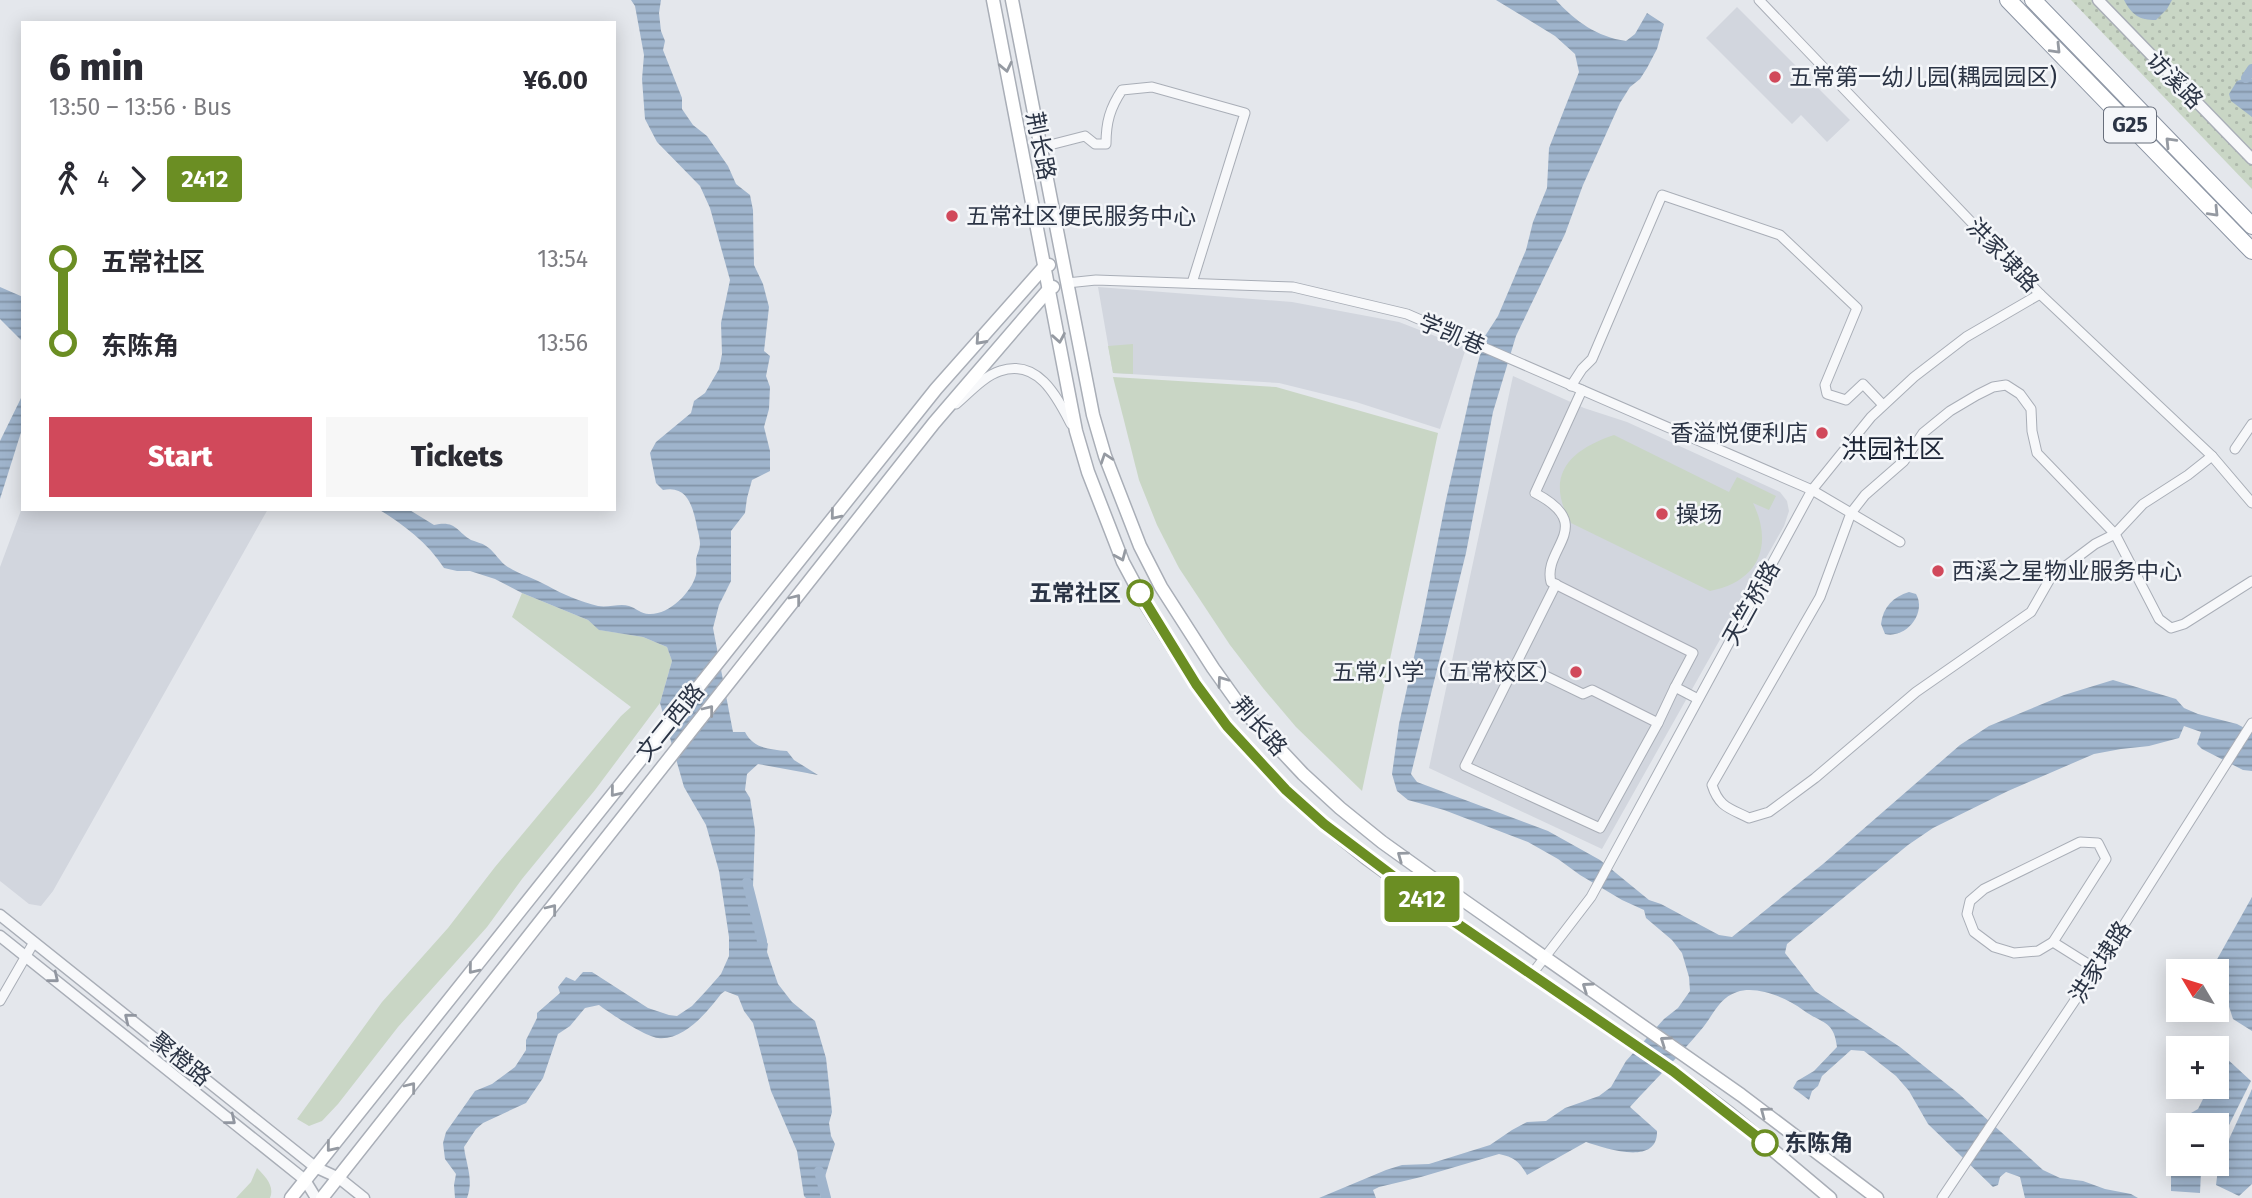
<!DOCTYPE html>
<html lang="en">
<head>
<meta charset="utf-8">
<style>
	:root { --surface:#fff; --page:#f7f7f7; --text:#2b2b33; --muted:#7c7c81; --accent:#d1495b }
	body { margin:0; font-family:"Fira Sans","Noto Sans SC",sans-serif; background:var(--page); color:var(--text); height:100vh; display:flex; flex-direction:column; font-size:26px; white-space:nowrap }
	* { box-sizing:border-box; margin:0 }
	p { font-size:23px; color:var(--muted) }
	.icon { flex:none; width:38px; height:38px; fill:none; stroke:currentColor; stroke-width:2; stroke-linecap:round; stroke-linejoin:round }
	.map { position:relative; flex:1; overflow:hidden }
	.details { position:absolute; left:21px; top:21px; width:595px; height:490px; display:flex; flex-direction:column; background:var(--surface); border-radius:0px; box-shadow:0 4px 18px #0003 }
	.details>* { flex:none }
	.badge { padding:0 14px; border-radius:5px; font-size:24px; line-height:46px }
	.needle { width:46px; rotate:308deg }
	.buttons { position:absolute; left:2166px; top:959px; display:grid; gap:14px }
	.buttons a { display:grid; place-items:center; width:63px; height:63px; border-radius:0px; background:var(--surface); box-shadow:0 4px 18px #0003; font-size:35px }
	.map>.badge { position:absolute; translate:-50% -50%; box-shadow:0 0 0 4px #fff }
	.legs { display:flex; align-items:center; gap:10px; height:77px; padding:0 28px; font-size:23px }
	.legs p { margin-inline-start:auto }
	.overview { display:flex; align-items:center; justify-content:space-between; height:119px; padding:0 28px }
	h1 { font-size:38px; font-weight:800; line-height:52px }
	.action { display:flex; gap:14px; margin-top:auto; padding:14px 28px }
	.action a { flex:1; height:80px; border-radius:0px; background:var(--accent); color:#fff; font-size:28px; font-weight:800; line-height:80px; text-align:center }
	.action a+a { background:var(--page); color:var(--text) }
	ul { padding:0 28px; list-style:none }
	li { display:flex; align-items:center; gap:24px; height:84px; font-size:26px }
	li i { display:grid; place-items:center; width:10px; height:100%; margin:0 9px; background:currentColor }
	li i::after { content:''; width:18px; height:18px; margin:-9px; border:5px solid; border-radius:50%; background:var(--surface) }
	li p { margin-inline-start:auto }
	li:first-child i { background:linear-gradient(#0000 50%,currentColor 0) }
	li:last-child i { background:linear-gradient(currentColor 50%,#0000 0) }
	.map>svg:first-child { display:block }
</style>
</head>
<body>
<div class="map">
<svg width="2252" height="1198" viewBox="0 0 2252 1198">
	<defs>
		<pattern id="park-dots" width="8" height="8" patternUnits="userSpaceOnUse" patternTransform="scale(1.75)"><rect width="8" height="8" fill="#c9d6c5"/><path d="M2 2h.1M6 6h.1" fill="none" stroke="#adb8ab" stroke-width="1.8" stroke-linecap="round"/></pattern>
		<pattern id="water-rules" width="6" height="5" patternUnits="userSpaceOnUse" patternTransform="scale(1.75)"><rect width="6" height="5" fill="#9fb4cc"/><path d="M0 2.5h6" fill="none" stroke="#8293a7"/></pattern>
	</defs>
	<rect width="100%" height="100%" fill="#e4e7ec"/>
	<g fill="#d2d6de">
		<polygon points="1737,7 1850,120 1827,142 1801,115 1792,124 1706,38"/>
		<polygon points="1098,287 1292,302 1399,322 1466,348 1440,429 1356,402 1279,383 1113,373"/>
		<polygon points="1513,376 1584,408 1627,422 1780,492 1787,501 1789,511 1784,526 1602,849 1429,768"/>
		<polygon points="23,505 23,509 268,509 53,891 41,906 29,904 0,881 0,567"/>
	</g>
	<g fill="#c9d6c5">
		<polygon points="1133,344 1133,374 1113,373 1108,346"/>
		<polygon points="1113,377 1276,387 1438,433 1362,791 1296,727 1263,688 1230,645 1179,568 1157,525 1139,480"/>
		<path d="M1614 435 1729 492 1737 477 1776 496 1769 510 1753 503C1774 546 1758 582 1710 591L1571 523C1544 476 1569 450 1614 435Z"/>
		<polygon points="522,593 588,620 600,630 643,637 667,647 672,661 660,703 595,790 522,879 487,927 398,1027 338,1104 322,1121 309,1126 297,1119 382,1002 448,928 495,867 621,716 631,707 512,617"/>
		<path d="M257 1168C265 1176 275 1186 270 1198H236L251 1182Z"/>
	</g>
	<polygon fill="url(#park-dots)" points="2071,0 2252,0 2252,189 2092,22"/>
	<g fill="url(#water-rules)">
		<path d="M631 0H661L659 13 661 31 665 41 663 50 682 98V109L693 125 707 136 728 166 736 184 750 195 753 210 754 265 763 284 769 307 764 351 770 356 766 376 770 387 769 409 764 427 770 451V471L752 480 747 498 745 513 731 531V581L719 605 713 628 733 732H745C754 749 769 749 787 751L794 760 818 775 758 764 747 774 745 790 750 798 755 830 753 886 749 902 753 919 768 944 767 952 778 984 792 1002 815 1021 826 1058 832 1112 829 1123 831 1136 835 1144 820 1193 821 1198H806L804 1196 797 1151 771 1091 753 1023 744 1011 738 996 725 991 721 994C707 1012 684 1041 658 1038 644 1036 611 1014 599 1005L585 1008 570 1026 558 1034 543 1078 526 1103 483 1123 476 1129 464 1147C466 1164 474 1180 467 1198H455L454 1185 456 1174 445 1159 443 1143 446 1132 475 1091 492 1084 515 1067 526 1050V1040L537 1018V1013L560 993 558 987 566 977 575 981 583 972H592L648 1008 669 1015 677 1016 692 1006 706 991 721 974 729 956V937L719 871 706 825 684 787 660 703 672 661 667 647 643 637 599 630 588 620 522 593 495 579 470 571H457L444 568C428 543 403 524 378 509H408L434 525C456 520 456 531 471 540 476 542 482 543 486 546 493 550 498 559 505 565 518 574 534 578 548 586 562 594 581 602 598 606 608 608 620 603 629 606 636 608 641 614 649 614 669 615 691 593 696 575 697 570 696 564 696 559 697 554 700 549 700 544 700 537 697 529 696 522 692 504 686 485 663 490L656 483 650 453 656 442 691 413 694 401 705 393 719 369 722 354 721 323 730 280 710 208 700 186 657 142 645 119 642 79 644 55 635 6Z"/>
		<path d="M1496 0H1556C1575 21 1597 37 1626 41L1635 34 1647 13 1664 24 1657 49 1647 68 1640 79 1630 87 1620 103 1583 185 1565 234 1516 336 1493 412 1466 553 1411 774 1417 782 1548 831 1600 860 1649 900 1661 904 1719 935 1732 937 1823 864 1960 745 1989 726 2064 695 2113 680 2176 699 2184 708 2198 714 2237 724 2252 732V771L2243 770 2202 749 2197 744 2201 732 2184 726 2179 738 2149 746 2121 749 2094 754 2008 791 1933 828 1908 845 1787 944 1785 953 1815 991 1900 1047 1959 1094 2043 1170 2060 1178 2083 1181 2105 1189 2131 1194 2138 1198H2025L2020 1177 2006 1172 2000 1177 1998 1185 1993 1187 1928 1124 1909 1091 1896 1076 1864 1051 1851 1050 1822 1076 1818 1086 1812 1091 1809 1100 1793 1088 1797 1081 1814 1071 1837 1047C1834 1020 1822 1024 1803 1010 1787 998 1757 985 1737 992 1718 998 1712 1018 1700 1031 1678 1057 1653 1082 1630 1107L1657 1131C1658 1167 1605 1148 1586 1142L1527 1175C1520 1162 1514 1157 1499 1154L1421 1177 1379 1187 1373 1190 1376 1198H1319L1386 1170 1402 1165 1429 1164 1490 1145 1512 1130 1527 1122 1546 1121 1565 1108 1599 1096 1611 1087 1626 1061 1664 1019 1678 1008 1690 991 1689 977 1682 953 1672 940 1646 918 1644 910 1622 900 1580 875 1558 859 1528 842 1444 810 1408 800 1397 791 1392 774 1399 724 1422 621 1446 500 1474 378 1485 336 1498 316 1526 250 1533 222 1547 188 1549 148 1579 72 1575 54 1555 36Z"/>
		<path d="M2124 0H2172L2167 9 2156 20C2139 20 2132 15 2124 0Z"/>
		<polygon points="2246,78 2252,79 2252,117 2231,101 2229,94 2237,81"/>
		<polygon points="0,287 23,297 23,342 0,319"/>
		<polygon points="23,394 23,426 0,499 0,441"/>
		<path d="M1909 592 1916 594C1927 613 1906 639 1885 634L1881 624C1883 607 1893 597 1909 592Z"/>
		<polygon points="2252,897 2252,1031 2233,1019 2215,963"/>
		<polygon points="2224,1056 2251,1081 2217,1149 2217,1125 2186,1125 2191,1113 2198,1109 2209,1087 2217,1087 2217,1064"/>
		<polygon points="2252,1089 2252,1184 2239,1196 2216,1185 2219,1161"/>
		<polygon points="2179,1141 2179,1164 2209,1164 2201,1172 2200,1193 2171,1191 2171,1158"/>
	</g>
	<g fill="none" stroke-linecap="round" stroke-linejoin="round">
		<g stroke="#9fb4cc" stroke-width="10">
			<polyline points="2246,78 2252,69"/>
			<polyline points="747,882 762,941"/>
			<polyline points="819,1171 826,1198"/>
		</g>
		<defs>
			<g id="minor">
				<polyline points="1759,0 2040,294 2212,456 2252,503"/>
				<path d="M1042 147 1085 136 1095 144H1106C1106 122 1110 108 1122 90L1152 87 1245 113 1192 283"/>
				<polyline points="1067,283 1096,280 1293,287 1407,314 1812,490 1900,542"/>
				<polyline points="1571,386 1582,369 1592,359 1662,195 1780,235 1857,308 1825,385 1827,394 1846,400 1863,384 1883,405"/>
				<path d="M1582 390 1535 493C1598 526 1542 548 1551 582L1693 653 1675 687 1698 699"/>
				<path d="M956 404C969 393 984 376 1000 371 1038 358 1057 397 1071 424"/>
				<polyline points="2235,449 2252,424"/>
				<path d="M2212 456 2188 475 2143 504 2115 534 2095 544 2051 577 2031 612 1916 692 1815 778 1769 812 1749 818C1729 808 1719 807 1712 785L1820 597 1851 513 1865 495 1904 461 1923 433 1950 411 1977 395 1993 387 2006 385 2020 394 2031 409 2032 431 2037 453 2115 534 2159 619 2171 628 2184 624 2252 581"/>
				<polyline points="1556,584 1517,662 1583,694 1592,690 1658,723 1675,687"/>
				<polyline points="1517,662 1465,766 1600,828 1658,723"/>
				<polygon points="2080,842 2098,843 2106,859 2053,942 2038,951 2014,953 1994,947 1974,932 1967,914 1970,901 1984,889"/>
				<polyline points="2053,942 2096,969"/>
				<polyline points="1532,974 1591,897 1812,490 1871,417 1914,377 1966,337 2040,294"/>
				<polyline points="0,1001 34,942"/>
				<polyline points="1942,1198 2096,969 2252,723"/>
			</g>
			<g id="tertiary">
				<polyline points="2098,0 2252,159"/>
				<polyline points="0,915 315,1167 339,1178 364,1198"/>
				<polyline points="0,936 305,1180 316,1198"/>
			</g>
			<g id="secondary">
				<polyline points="993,0 1076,431 1088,472 1123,562 1145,603 1196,684 1227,726 1286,790 1324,824 1366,858 1446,916 1673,1071 1729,1113 1830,1198"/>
				<polyline points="1012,0 1093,415 1105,456 1140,546 1161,587 1213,668 1243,710 1303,774 1340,808 1382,842 1463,900 1741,1095 1877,1198"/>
				<polyline points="291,1198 936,389 1045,266 1049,265"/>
				<polyline points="322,1198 934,423 1050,288 1053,287"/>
			</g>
			<g id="motorway">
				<polyline points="2008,0 2252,251"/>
				<polyline points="2033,0 2252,226"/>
			</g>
		</defs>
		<use href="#minor" stroke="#a9aeb7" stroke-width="11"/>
		<use href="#tertiary" stroke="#a9aeb7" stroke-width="13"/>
		<use href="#secondary" stroke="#a9aeb7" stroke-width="15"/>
		<use href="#motorway" stroke="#8b94a3" stroke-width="18"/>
		<use href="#minor" stroke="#f7f8fa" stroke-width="9"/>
		<use href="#tertiary" stroke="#f7f8fa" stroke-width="10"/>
		<use href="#secondary" stroke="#fff" stroke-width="12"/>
		<use href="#motorway" stroke="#fff" stroke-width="16"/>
	</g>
	<defs><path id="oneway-chevron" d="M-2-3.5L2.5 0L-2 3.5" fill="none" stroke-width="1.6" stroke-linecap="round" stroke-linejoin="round" transform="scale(1.75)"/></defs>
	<g stroke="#959aa2">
		<use href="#oneway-chevron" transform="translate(2056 49) rotate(46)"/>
		<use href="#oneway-chevron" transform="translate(1006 67) rotate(78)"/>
		<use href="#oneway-chevron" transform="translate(2170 142) rotate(-134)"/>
		<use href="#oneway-chevron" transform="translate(2214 212) rotate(46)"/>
		<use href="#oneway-chevron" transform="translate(1059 338) rotate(80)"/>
		<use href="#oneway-chevron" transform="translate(980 340) rotate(132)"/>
		<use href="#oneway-chevron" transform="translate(1106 458) rotate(-109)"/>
		<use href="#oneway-chevron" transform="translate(835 515) rotate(129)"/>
		<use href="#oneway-chevron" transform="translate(1121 556) rotate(67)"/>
		<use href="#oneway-chevron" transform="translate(796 599) rotate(-52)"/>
		<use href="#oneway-chevron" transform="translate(1222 681) rotate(-126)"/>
		<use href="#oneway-chevron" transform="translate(709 710) rotate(-52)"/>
		<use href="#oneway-chevron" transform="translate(615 792) rotate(129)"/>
		<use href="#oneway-chevron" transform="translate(1402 856) rotate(-144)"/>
		<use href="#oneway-chevron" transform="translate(552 909) rotate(-52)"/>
		<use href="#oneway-chevron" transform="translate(473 969) rotate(129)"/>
		<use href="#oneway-chevron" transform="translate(1587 987) rotate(-145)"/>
		<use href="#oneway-chevron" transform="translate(1665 1041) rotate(-145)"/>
		<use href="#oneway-chevron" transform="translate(411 1087) rotate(-52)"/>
		<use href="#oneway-chevron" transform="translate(1765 1112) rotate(-143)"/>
		<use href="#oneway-chevron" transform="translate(331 1147) rotate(129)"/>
	</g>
	<g stroke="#9196a0">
		<use href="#oneway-chevron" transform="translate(54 978) rotate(39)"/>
		<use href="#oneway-chevron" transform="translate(129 1018) rotate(-141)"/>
		<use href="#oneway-chevron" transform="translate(231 1120) rotate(39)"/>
	</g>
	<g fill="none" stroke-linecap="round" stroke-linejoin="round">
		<defs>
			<polyline id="line-1" points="1140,593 1196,684 1227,726 1286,790 1324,824 1446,916 1673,1071 1765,1143"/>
		</defs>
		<use href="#line-1" stroke="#fff" stroke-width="16"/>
		<use href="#line-1" stroke="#6b8e23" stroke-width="10"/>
	</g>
	<g fill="#d1495b" stroke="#f4f6f9" stroke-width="2.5">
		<circle cx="1775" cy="77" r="7"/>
		<circle cx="952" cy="216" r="7"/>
		<circle cx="1822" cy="433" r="7"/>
		<circle cx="1662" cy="514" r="7"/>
		<circle cx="1938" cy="571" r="7"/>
		<circle cx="1576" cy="672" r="7"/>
	</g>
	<g fill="#fff" stroke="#6b8e23" stroke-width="3.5">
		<circle cx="1140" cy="593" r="12"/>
		<circle cx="1765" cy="1143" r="12"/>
	</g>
	<g text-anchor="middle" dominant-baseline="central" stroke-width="5" stroke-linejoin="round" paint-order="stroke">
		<rect fill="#f4f6f9" stroke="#676e7b" stroke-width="2" x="2104" y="107.5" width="52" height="35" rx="5"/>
		<g font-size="21" font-weight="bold" fill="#2b3445">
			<text x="2130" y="125">G25</text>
		</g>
		<g font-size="23" fill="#2b3445" stroke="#f4f6f9" text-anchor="start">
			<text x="1789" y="77">五常第一幼儿园(耦园园区)</text>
			<text x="966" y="216">五常社区便民服务中心</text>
			<text x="1808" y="433" text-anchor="end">香溢悦便利店</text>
			<text x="1676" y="514">操场</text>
			<text x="1952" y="571">西溪之星物业服务中心</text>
			<text x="1562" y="672" text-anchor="end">五常小学（五常校区）</text>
		</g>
		<g font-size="23" fill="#2b3445" stroke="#f4f6f9">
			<text transform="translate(2175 80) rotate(46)">访溪路</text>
			<text transform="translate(1041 146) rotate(79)">荆长路</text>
			<text transform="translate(2003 255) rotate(46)">洪家埭路</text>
			<text transform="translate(1452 334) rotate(23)">学凯巷</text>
			<text transform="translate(1751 603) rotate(-61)">天竺桥路</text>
			<text transform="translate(670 722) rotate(-51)">文二西路</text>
			<text transform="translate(1260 726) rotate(49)">荆长路</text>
			<text transform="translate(2100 962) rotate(-57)">洪家埭路</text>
			<text transform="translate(181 1059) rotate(39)">聚橙路</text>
		</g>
		<g font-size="23" font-weight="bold" fill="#2b3445" stroke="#f4f6f9" text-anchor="end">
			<text x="1121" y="593">五常社区</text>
			<text x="1784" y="1143" text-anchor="start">东陈角</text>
		</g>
		<g font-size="26" fill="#1d2536" stroke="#f4f6f9">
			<text x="1893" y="449">洪园社区</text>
		</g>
	</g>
</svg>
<div class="buttons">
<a><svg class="needle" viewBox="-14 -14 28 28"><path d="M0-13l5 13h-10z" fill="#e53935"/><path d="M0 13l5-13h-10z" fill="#7c7c81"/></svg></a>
<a>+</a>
<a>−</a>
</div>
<b class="badge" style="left:1422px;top:899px;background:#6b8e23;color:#fff">2412</b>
<section class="details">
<div class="overview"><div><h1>6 min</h1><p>13:50 – 13:56 · Bus</p></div><b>¥6.00</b></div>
<div class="legs"><svg class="icon" aria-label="walk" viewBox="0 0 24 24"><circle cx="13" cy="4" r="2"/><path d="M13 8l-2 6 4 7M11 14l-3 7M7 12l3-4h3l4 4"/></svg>4<svg class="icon" aria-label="forward" viewBox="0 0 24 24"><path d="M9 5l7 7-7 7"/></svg><b class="badge" style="background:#6b8e23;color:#fff">2412</b></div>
<ul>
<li><i style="color:#6b8e23"></i><b>五常社区</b><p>13:54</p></li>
<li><i style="color:#6b8e23"></i><b>东陈角</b><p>13:56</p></li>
</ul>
<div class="action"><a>Start</a><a>Tickets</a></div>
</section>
</div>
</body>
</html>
